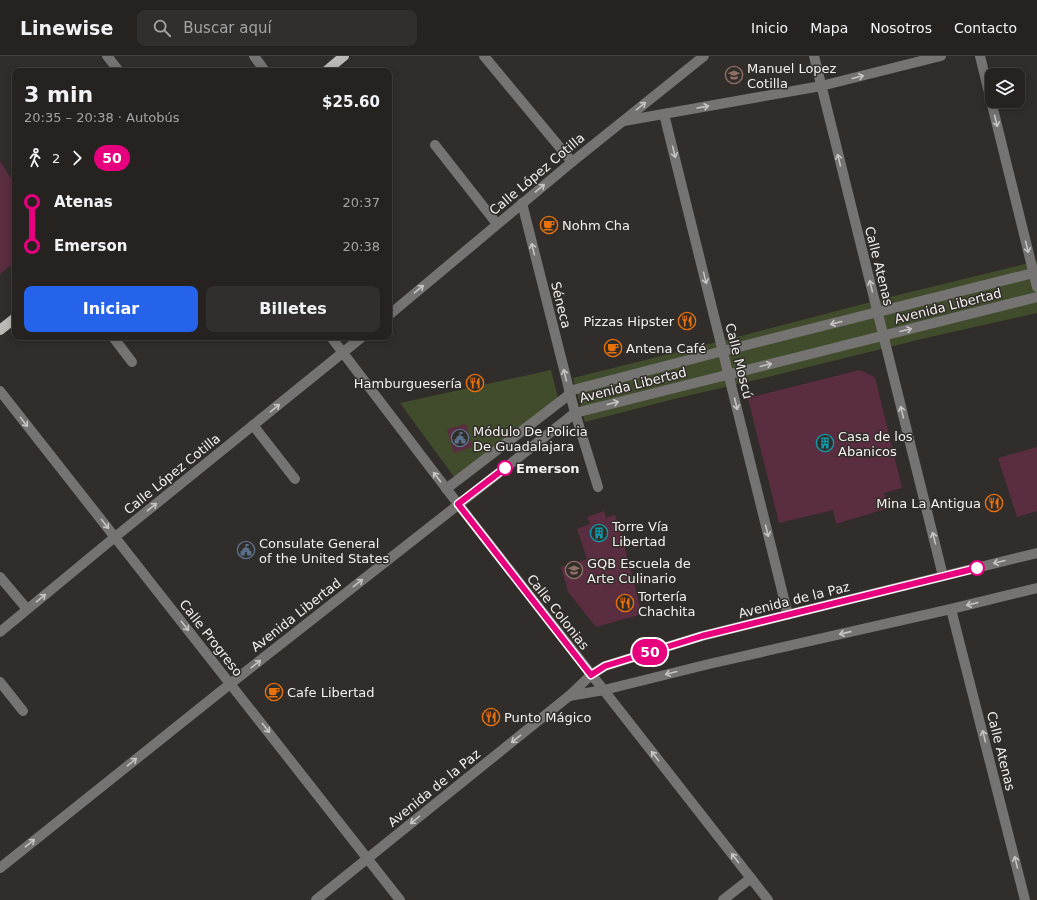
<!DOCTYPE html>
<html lang="es">
<head>
<meta charset="utf-8">
<style>
	:root { --surface:#252220; --page:#312f2d; --text:#f1f3f6; --muted:#a3a4a5; --line:#423f3e; --accent:#2563eb }
	body { margin:0; font-family:"DejaVu Sans",sans-serif; background:var(--page); color:var(--text); height:100vh; display:flex; flex-direction:column; font-size:15px; white-space:nowrap }
	* { box-sizing:border-box; margin:0 }
	p { font-size:13px; color:var(--muted) }
	.icon { flex:none; width:22px; height:22px; fill:none; stroke:currentColor; stroke-width:2; stroke-linecap:round; stroke-linejoin:round }
	.map { position:relative; flex:1; overflow:hidden }
	.side { position:absolute; left:12px; top:12px; width:380px; height:272px; display:flex; flex-direction:column; background:var(--surface); border-radius:8px; box-shadow:0 2px 10px #0003,0 0 0 1px var(--line) }
	.side>* { flex:none }
	.badge { padding:0 8px; border-radius:13px; font-size:14px; line-height:26px }
	.buttons { position:absolute; left:985px; top:12px; display:grid; gap:8px }
	.buttons a { display:grid; place-items:center; width:40px; height:40px; border-radius:8px; background:var(--surface); box-shadow:0 2px 10px #0003,0 0 0 1px var(--line); font-size:20px }
	.map>.badge { position:absolute; translate:-50% -50%; box-shadow:0 0 0 2px #fff }
	.legs { display:flex; align-items:center; gap:6px; height:44px; padding:0 12px; font-size:13px }
	.legs p { margin-inline-start:auto }
	.summary { display:flex; align-items:center; justify-content:space-between; height:68px; padding:0 12px }
	h1 { font-size:22px; font-weight:600; line-height:30px }
	.primary-button { display:flex; gap:8px; margin-top:auto; padding:8px 12px }
	.primary-button a { flex:1; height:46px; border-radius:8px; background:var(--accent); color:#fff; font-size:16px; font-weight:600; line-height:46px; text-align:center }
	.primary-button a+a { background:var(--page); color:var(--text) }
	ul { padding:0 12px; list-style:none }
	li { display:flex; align-items:center; gap:14px; height:44px; font-size:15px }
	li i { display:grid; place-items:center; width:6px; height:100%; margin:0 5px; background:currentColor }
	li i::after { content:''; width:10px; height:10px; margin:-5px; border:3px solid; border-radius:50%; background:var(--surface) }
	li p { margin-inline-start:auto }
	li:first-child i { background:linear-gradient(#0000 50%,currentColor 0) }
	li:last-child i { background:linear-gradient(currentColor 50%,#0000 0) }
	header { display:flex; align-items:center; gap:24px; box-sizing:border-box; height:56px; padding:0 20px; background:var(--surface); border-bottom:1px solid var(--line) }
	header strong { font-size:19px }
	nav { display:flex; gap:22px; margin-inline-start:auto; font-size:14px }
	.search { width:280px; height:36px; background:var(--page); display:flex; align-items:center; gap:10px; box-sizing:border-box; padding:0 14px; border-radius:8px; color:var(--muted); font-size:15px }
	.map>svg:first-child { display:block }
</style>
</head>
<body>
<header>
<strong>Linewise</strong>
<div class="search"><svg class="icon" aria-label="search" viewBox="0 0 24 24"><circle cx="10" cy="10" r="6"/><path d="M15 15l6 6"/></svg>Buscar aquí</div>
<nav><a>Inicio</a><a>Mapa</a><a>Nosotros</a><a>Contacto</a></nav>
</header>
<div class="map">
<svg width="1037" height="844" viewBox="0 0 1037 844">
	<rect width="100%" height="100%" fill="#312d2a"/>
	<g fill="#414c2c">
		<polygon points="1037,205 1037,257 930,281 764,322 678,342 585,366 573,322 733,282 886,242"/>
		<polygon points="551,314 558,342 558,350 554,357 460,429 400,347"/>
	</g>
	<g fill="#5b2d40">
		<polygon points="0,105 15,129 15,206 0,218"/>
		<polygon points="860,314 875,321 902,432 884,437 889,452 836,468 833,454 779,467 748,342"/>
		<polygon points="466,368 472,391 454,397 447,373"/>
		<polygon points="1037,391 1037,455 1017,461 998,402"/>
		<polygon points="604,455 606,462 615,459 622,481 642,558 596,571 568,536 561,511 587,503 577,473 590,468 587,461"/>
	</g>
	<g fill="none" stroke-linecap="round" stroke-linejoin="round">
		<g stroke="#757472" stroke-width="10">
			<polyline points="107,0 119,15"/>
			<polyline points="254,0 265,15"/>
			<polyline points="484,0 572,106"/>
			<polyline points="814,0 943,520"/>
			<polyline points="980,0 1037,231"/>
			<polyline points="664,58 788,559"/>
			<polyline points="624,65 821,30 941,0"/>
			<polyline points="435,89 497,168"/>
			<polyline points="522,147 575,357 598,431"/>
			<polyline points="389,259 572,106 704,0"/>
			<polyline points="113,281 132,306"/>
			<polyline points="331,281 458,448 768,844"/>
			<polyline points="0,335 400,844"/>
			<polyline points="569,335 723,295 1037,216"/>
			<polyline points="253,369 295,423"/>
			<polyline points="446,433 570,338"/>
			<polyline points="0,521 27,553"/>
			<polyline points="951,553 1025,844"/>
			<polyline points="0,576 115,481 362,281"/>
			<polyline points="0,626 23,655"/>
			<polyline points="569,640 604,634 709,608 951,553 1037,532"/>
			<polyline points="0,812 230,628 575,357 1037,241"/>
			<polyline points="316,844 569,640 591,619 605,610 702,580 1037,497"/>
			<polyline points="723,844 751,822"/>
		</g>
		<g stroke="#bdbab5" stroke-width="10">
			<polyline points="326,15 344,0"/>
			<polyline points="0,274 15,262"/>
		</g>
	</g>
	<defs><path id="oneway-shaft" d="M-6 0H5M1.5-3L5.5 0L1.5 3" fill="none" stroke-width="1.6" stroke-linecap="round" stroke-linejoin="round"/></defs>
	<g stroke="#c7c5c3">
		<use href="#oneway-shaft" transform="translate(858 21) rotate(-14)"/>
		<use href="#oneway-shaft" transform="translate(641 50) rotate(-39)"/>
		<use href="#oneway-shaft" transform="translate(703 51) rotate(-10)"/>
		<use href="#oneway-shaft" transform="translate(996 65) rotate(76)"/>
		<use href="#oneway-shaft" transform="translate(674 96) rotate(76)"/>
		<use href="#oneway-shaft" transform="translate(839 104) rotate(-104)"/>
		<use href="#oneway-shaft" transform="translate(540 132) rotate(-40)"/>
		<use href="#oneway-shaft" transform="translate(1027 191) rotate(76)"/>
		<use href="#oneway-shaft" transform="translate(533 193) rotate(-104)"/>
		<use href="#oneway-shaft" transform="translate(705 222) rotate(76)"/>
		<use href="#oneway-shaft" transform="translate(871 230) rotate(-104)"/>
		<use href="#oneway-shaft" transform="translate(419 233) rotate(-40)"/>
		<use href="#oneway-shaft" transform="translate(836 267) rotate(166)"/>
		<use href="#oneway-shaft" transform="translate(906 274) rotate(-14)"/>
		<use href="#oneway-shaft" transform="translate(766 309) rotate(-14)"/>
		<use href="#oneway-shaft" transform="translate(565 319) rotate(-104)"/>
		<use href="#oneway-shaft" transform="translate(613 347) rotate(-14)"/>
		<use href="#oneway-shaft" transform="translate(736 348) rotate(76)"/>
		<use href="#oneway-shaft" transform="translate(275 352) rotate(-39)"/>
		<use href="#oneway-shaft" transform="translate(902 356) rotate(-104)"/>
		<use href="#oneway-shaft" transform="translate(24 366) rotate(52)"/>
		<use href="#oneway-shaft" transform="translate(437 421) rotate(-127)"/>
		<use href="#oneway-shaft" transform="translate(152 451) rotate(-39)"/>
		<use href="#oneway-shaft" transform="translate(105 468) rotate(52)"/>
		<use href="#oneway-shaft" transform="translate(767 475) rotate(76)"/>
		<use href="#oneway-shaft" transform="translate(934 482) rotate(-104)"/>
		<use href="#oneway-shaft" transform="translate(999 506) rotate(166)"/>
		<use href="#oneway-shaft" transform="translate(358 527) rotate(-38)"/>
		<use href="#oneway-shaft" transform="translate(41 542) rotate(-40)"/>
		<use href="#oneway-shaft" transform="translate(972 548) rotate(166)"/>
		<use href="#oneway-shaft" transform="translate(185 570) rotate(52)"/>
		<use href="#oneway-shaft" transform="translate(845 577) rotate(167)"/>
		<use href="#oneway-shaft" transform="translate(256 608) rotate(-38)"/>
		<use href="#oneway-shaft" transform="translate(671 617) rotate(165)"/>
		<use href="#oneway-shaft" transform="translate(266 672) rotate(52)"/>
		<use href="#oneway-shaft" transform="translate(984 680) rotate(-104)"/>
		<use href="#oneway-shaft" transform="translate(516 683) rotate(141)"/>
		<use href="#oneway-shaft" transform="translate(655 700) rotate(-128)"/>
		<use href="#oneway-shaft" transform="translate(132 706) rotate(-39)"/>
		<use href="#oneway-shaft" transform="translate(415 764) rotate(141)"/>
		<use href="#oneway-shaft" transform="translate(30 787) rotate(-39)"/>
		<use href="#oneway-shaft" transform="translate(735 802) rotate(-128)"/>
		<use href="#oneway-shaft" transform="translate(1016 806) rotate(-104)"/>
	</g>
	<g fill="none" stroke-linecap="round" stroke-linejoin="round">
		<defs>
			<polyline id="line-1" points="505,412 458,448 591,619 605,610 702,580 977,512"/>
		</defs>
		<use href="#line-1" stroke="#fff" stroke-width="9"/>
		<use href="#line-1" stroke="#e6007e" stroke-width="6"/>
	</g>
	<defs>
		<symbol id="school-ring" viewBox="-11 -11 22 22"><circle r="9.5" fill="#312d2a" stroke="#8d6e63" stroke-width="1.5"/><path d="M0-5L7-2L0 1L-7-2ZM-4 1L0 2.5L4 1V4Q0 6-4 4Z" fill="#8d6e63"/></symbol>
		<symbol id="cafe-ring" viewBox="-11 -11 22 22"><circle r="9.5" fill="#312d2a" stroke="#e8710a" stroke-width="1.5"/><path d="M-5.5-4.5H6V0H3Q3 3.5 0 3.5H-2.5Q-5.5 3.5-5.5 0ZM3-3.2v2h1.7v-2ZM-6 4.5H4V6H-6Z" fill="#e8710a"/></symbol>
		<symbol id="restaurant-ring" viewBox="-11 -11 22 22"><circle r="9.5" fill="#312d2a" stroke="#e8710a" stroke-width="1.5"/><path d="M-5-6h1v4h1v-4h1v4h1v-4h1v5L-1.5 .5V6h-2V.5L-5-1ZM5-6V6H3V1.5H1.5Q1.5-4 5-6Z" fill="#e8710a"/></symbol>
		<symbol id="civic-ring" viewBox="-11 -11 22 22"><circle r="9.5" fill="#312d2a" stroke="#5c6f8a" stroke-width="1.5"/><path d="M-.6-6.5H3V-4.5H.6V-3L4-1V1h2V6H-6V1h2V-1L-.6-3ZM-1.2 2.5V6h2.4V2.5Z" fill="#5c6f8a"/></symbol>
		<symbol id="building-ring" viewBox="-11 -11 22 22"><circle r="9.5" fill="#312d2a" stroke="#0f9aa8" stroke-width="1.5"/><path d="M-4-6H4V6H1V3H-1V6H-4ZM-2.5-4.3h1.7v1.8h-1.7ZM.8-4.3h1.7v1.8H.8ZM-2.5-1h1.7V.8h-1.7ZM.8-1h1.7V.8H.8Z" fill="#0f9aa8"/></symbol>
	</defs>
	<g fill-rule="evenodd">
		<use href="#school-ring" x="724" y="9" width="20" height="20"/>
		<use href="#cafe-ring" x="539" y="159" width="20" height="20"/>
		<use href="#restaurant-ring" x="677" y="255" width="20" height="20"/>
		<use href="#cafe-ring" x="603" y="282" width="20" height="20"/>
		<use href="#restaurant-ring" x="465" y="317" width="20" height="20"/>
		<use href="#civic-ring" x="450" y="372" width="20" height="20"/>
		<use href="#building-ring" x="815" y="377" width="20" height="20"/>
		<use href="#restaurant-ring" x="984" y="437" width="20" height="20"/>
		<use href="#building-ring" x="589" y="467" width="20" height="20"/>
		<use href="#civic-ring" x="236" y="484" width="20" height="20"/>
		<use href="#school-ring" x="564" y="504" width="20" height="20"/>
		<use href="#restaurant-ring" x="615" y="537" width="20" height="20"/>
		<use href="#cafe-ring" x="264" y="626" width="20" height="20"/>
		<use href="#restaurant-ring" x="481" y="651" width="20" height="20"/>
	</g>
	<g fill="#fff" stroke="#e6007e" stroke-width="2">
		<circle cx="505" cy="412" r="7"/>
		<circle cx="977" cy="512" r="7"/>
	</g>
	<g text-anchor="middle" dominant-baseline="central" stroke-width="3" stroke-linejoin="round" paint-order="stroke">
		<g font-size="13" fill="#f3f0ee" stroke="#312d2a" text-anchor="start">
			<text x="747" y="12">Manuel Lopez<tspan x="747" dy="15">Cotilla</tspan></text>
			<text x="562" y="169">Nohm Cha</text>
			<text x="674" y="265" text-anchor="end">Pizzas Hipster</text>
			<text x="626" y="292">Antena Café</text>
			<text x="462" y="327" text-anchor="end">Hamburguesería</text>
			<text x="473" y="375">Módulo De Policia<tspan x="473" dy="15">De Guadalajara</tspan></text>
			<text x="838" y="380">Casa de los<tspan x="838" dy="15">Abanicos</tspan></text>
			<text x="981" y="447" text-anchor="end">Mina La Antigua</text>
			<text x="612" y="470">Torre Vía<tspan x="612" dy="15">Libertad</tspan></text>
			<text x="259" y="487">Consulate General<tspan x="259" dy="15">of the United States</tspan></text>
			<text x="587" y="507">GQB Escuela de<tspan x="587" dy="15">Arte Culinario</tspan></text>
			<text x="638" y="540">Tortería<tspan x="638" dy="15">Chachita</tspan></text>
			<text x="287" y="636">Cafe Libertad</text>
			<text x="504" y="661">Punto Mágico</text>
		</g>
		<g font-size="13" fill="#f3f0ee" stroke="#312d2a">
			<text transform="translate(537 118) rotate(-40)">Calle López Cotilla</text>
			<text transform="translate(879 210) rotate(76)">Calle Atenas</text>
			<text transform="translate(561 249) rotate(76)">Séneca</text>
			<text transform="translate(948 250) rotate(-14)">Avenida Libertad</text>
			<text transform="translate(739 305) rotate(76)">Calle Moscú</text>
			<text transform="translate(633 329) rotate(-14)">Avenida Libertad</text>
			<text transform="translate(172 418) rotate(-39)">Calle López Cotilla</text>
			<text transform="translate(794 544) rotate(-14)">Avenida de la Paz</text>
			<text transform="translate(558 556) rotate(52)">Calle Colonias</text>
			<text transform="translate(296 559) rotate(-38)">Avenida Libertad</text>
			<text transform="translate(211 582) rotate(52)">Calle Progreso</text>
			<text transform="translate(1001 695) rotate(76)">Calle Atenas</text>
			<text transform="translate(434 732) rotate(-39)">Avenida de la Paz</text>
		</g>
		<g font-size="13" font-weight="bold" fill="#f3f0ee" stroke="#312d2a" text-anchor="start">
			<text x="516" y="412">Emerson</text>
		</g>
	</g>
</svg>
<div class="buttons">
<a><svg class="icon" aria-label="layers" viewBox="0 0 24 24"><path d="M12 4l9 5-9 5-9-5zM3 14l9 5 9-5"/></svg></a>
</div>
<b class="badge" style="left:650px;top:596px;background:#e6007e;color:#fff">50</b>
<section class="side">
<div class="summary"><div><h1>3 min</h1><p>20:35 – 20:38 · Autobús</p></div><b>$25.60</b></div>
<div class="legs"><svg class="icon" aria-label="walk" viewBox="0 0 24 24"><circle cx="13" cy="4" r="2"/><path d="M13 8l-2 6 4 7M11 14l-3 7M7 12l3-4h3l4 4"/></svg>2<svg class="icon" aria-label="forward" viewBox="0 0 24 24"><path d="M9 5l7 7-7 7"/></svg><b class="badge" style="background:#e6007e;color:#fff">50</b></div>
<ul>
<li><i style="color:#e6007e"></i><b>Atenas</b><p>20:37</p></li>
<li><i style="color:#e6007e"></i><b>Emerson</b><p>20:38</p></li>
</ul>
<div class="primary-button"><a>Iniciar</a><a>Billetes</a></div>
</section>
</div>
</body>
</html>
